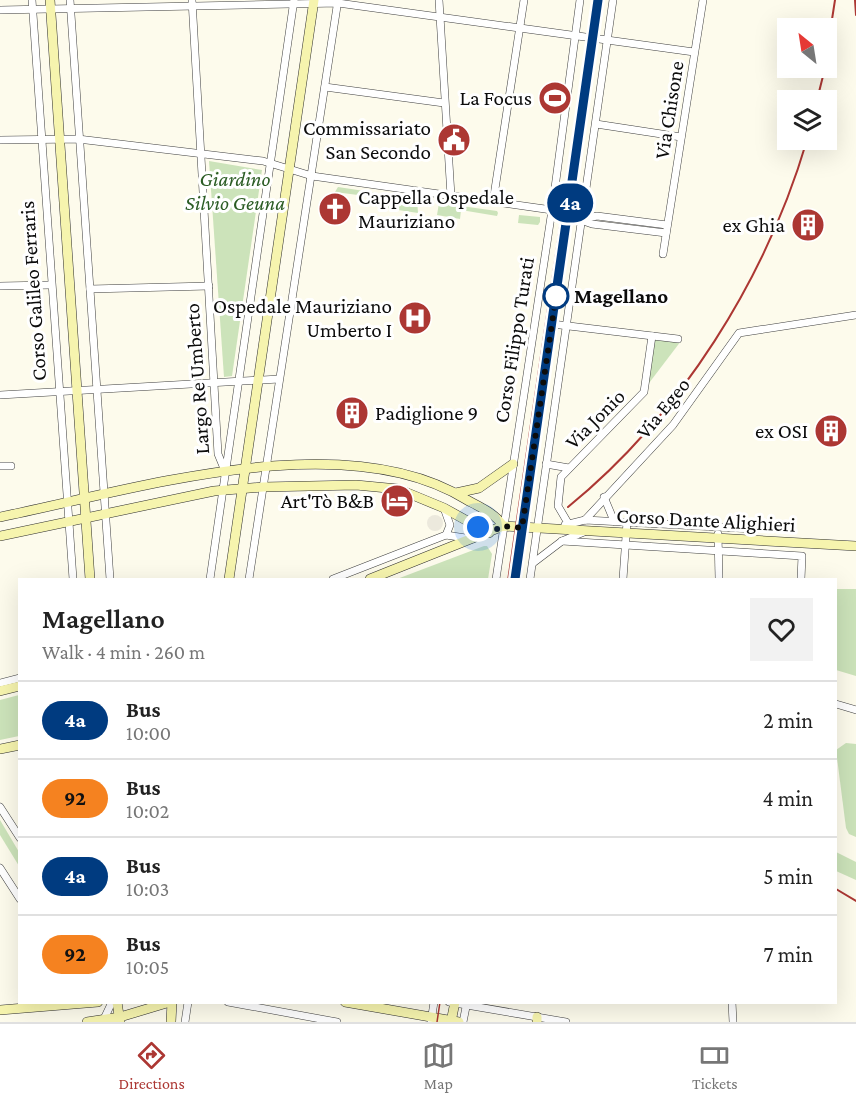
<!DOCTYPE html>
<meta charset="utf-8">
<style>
:root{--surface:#fff;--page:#f2f2f2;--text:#222;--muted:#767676;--line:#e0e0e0;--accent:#ac3733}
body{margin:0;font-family:"Crimson Pro",serif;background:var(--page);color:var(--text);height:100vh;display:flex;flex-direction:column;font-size:22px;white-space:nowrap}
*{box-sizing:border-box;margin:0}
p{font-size:20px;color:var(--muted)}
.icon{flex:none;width:33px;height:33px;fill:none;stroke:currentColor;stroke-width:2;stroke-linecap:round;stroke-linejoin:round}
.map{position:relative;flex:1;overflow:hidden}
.drawer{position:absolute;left:18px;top:578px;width:819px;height:426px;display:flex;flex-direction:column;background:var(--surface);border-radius:0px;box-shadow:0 6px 24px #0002}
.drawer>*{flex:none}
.badge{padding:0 12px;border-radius:20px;font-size:21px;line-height:39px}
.needle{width:39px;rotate:330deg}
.tools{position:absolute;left:777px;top:18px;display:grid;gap:12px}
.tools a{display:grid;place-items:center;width:60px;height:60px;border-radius:0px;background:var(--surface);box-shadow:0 6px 24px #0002;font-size:30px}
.you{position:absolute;width:30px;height:30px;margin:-15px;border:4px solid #fff;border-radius:50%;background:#1a73e8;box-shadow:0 0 0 9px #1a73e833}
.map>.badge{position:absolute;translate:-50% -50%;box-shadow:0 0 0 3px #fff}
.round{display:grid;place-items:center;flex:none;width:63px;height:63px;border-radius:0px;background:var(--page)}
.overview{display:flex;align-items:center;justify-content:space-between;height:102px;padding:0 24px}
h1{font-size:28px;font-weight:600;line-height:45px}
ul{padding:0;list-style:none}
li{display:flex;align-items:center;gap:18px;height:78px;padding:0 24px;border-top:2px solid var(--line)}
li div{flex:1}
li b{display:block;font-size:22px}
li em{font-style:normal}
li .badge{min-width:66px;font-weight:700;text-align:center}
.menu{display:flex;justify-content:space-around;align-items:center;height:84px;border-top:2px solid var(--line);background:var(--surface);font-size:16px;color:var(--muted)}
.menu a{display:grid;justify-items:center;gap:3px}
.menu .active{color:var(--accent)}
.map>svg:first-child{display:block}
</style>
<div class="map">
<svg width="856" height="1022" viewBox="0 0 856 1022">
<rect width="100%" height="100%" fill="#fdfbec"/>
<g fill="#cce3ba">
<polygon points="209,161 262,170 232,376 224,377"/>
<polygon points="338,187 417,199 418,213 372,206 373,197 335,192"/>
<polygon points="439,203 497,211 498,213 497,216 461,210 460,219 437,215"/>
<polygon points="519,215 540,217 540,222 538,225 518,223"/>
<polygon points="654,338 681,341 646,387"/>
<polygon points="484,546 487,546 492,554 488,579 397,579"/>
<polygon points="836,589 856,589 856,676 836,670"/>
<polygon points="19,695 19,736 0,740 0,700"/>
<polygon points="846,743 856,744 856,837 849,834 846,828 836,750"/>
<polygon points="0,820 19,852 19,866 0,835"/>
<polygon points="836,852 856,862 856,880 836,871"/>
</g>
<circle fill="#ece9dd" cx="435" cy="523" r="8"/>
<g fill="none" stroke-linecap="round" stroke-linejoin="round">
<g stroke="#3f3f3f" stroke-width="8">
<g id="street">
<polyline points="32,0 73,579"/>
<polyline points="70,0 110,579"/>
<polyline points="192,0 218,454 225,471"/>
<polyline points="439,0 451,196"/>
<polyline points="0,10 338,3 694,52"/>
<polyline points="325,87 444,103"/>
<polyline points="596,124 681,137"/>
<polyline points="0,140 78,139 263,161 312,176 552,210 592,224 666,233"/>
<polyline points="493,202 524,0"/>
<polyline points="582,219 597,216 667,225"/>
<polyline points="663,254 703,0"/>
<polyline points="0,286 50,285"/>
<polyline points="90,289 209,286"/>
<polyline points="552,324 678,339"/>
<polyline points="0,395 279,379"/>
<polyline points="546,464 569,468"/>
<polyline points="0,466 11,466"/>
<polyline points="604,497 614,521"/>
<polyline points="444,508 450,525 446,535"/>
<polyline points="585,520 673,425 739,333 856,315"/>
<polyline points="568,523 558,506 561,477 644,392 652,336"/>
<polyline points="565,525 585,520 756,529"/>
<polyline points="718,534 719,579"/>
<polyline points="562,541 802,556 801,579"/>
<polyline points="533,563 562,541 584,532"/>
<polyline points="210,579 294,0"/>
<polyline points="249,579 338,0"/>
<polyline points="333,579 446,535 472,539"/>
<polyline points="496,579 552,210 580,0"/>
<polyline points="530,579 613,0"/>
<polyline points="623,579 627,522"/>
<polyline points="0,683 20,678"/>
<polyline points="836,704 856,710"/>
<polyline points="0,807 20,838"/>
<polyline points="0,868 20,899"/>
<polyline points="228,1002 337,1022"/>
<polyline points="449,1002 566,1022"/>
<polyline points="732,1002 733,1022"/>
<polyline points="103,1021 112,1002"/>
<polyline points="185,1022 188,1002"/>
<polyline points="431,1022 434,1002"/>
<polyline points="463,1022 467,1002"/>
</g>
</g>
<g stroke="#2e2e2e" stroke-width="10">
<g id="secondary">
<polyline points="50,0 90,579"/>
<polyline points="456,493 479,488 513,464"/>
<path d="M0 517C133 490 344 423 467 500 480 507 496 514 503 526"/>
<polyline points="0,536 214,491 263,487 356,485 398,489 444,508 489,533"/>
<polyline points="229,579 314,0"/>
<polyline points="370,579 503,526 856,546"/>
<polyline points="515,579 598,0"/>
<polyline points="0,691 20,686"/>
<polyline points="0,749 20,745"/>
<polyline points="117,1002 120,1022"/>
<polyline points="345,1002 459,1022"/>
<polyline points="0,1010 98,1002"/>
<polyline points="87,1022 120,1017 170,1002"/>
<polyline points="171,1022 172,1002"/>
<polyline points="451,1022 455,1002"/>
<polyline points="537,1022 537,1017"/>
</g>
</g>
<use href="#street" stroke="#fff" stroke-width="7"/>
<use href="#secondary" stroke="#f6f4ae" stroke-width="9"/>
<g stroke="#ac3733" stroke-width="1.5">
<polyline points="508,579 593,0"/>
<polyline points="437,1022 440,1002"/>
</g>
<g stroke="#ac3733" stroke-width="2">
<polyline points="855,0 856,15"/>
<polyline points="826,58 835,0"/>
<polyline points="817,100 825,68"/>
<path d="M568 507C681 415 766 279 807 140"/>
<polyline points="836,889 856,901"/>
</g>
</g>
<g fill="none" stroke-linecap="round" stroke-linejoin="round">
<g stroke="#fff" stroke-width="14">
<polyline id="line" points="515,579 598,0"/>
</g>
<use href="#line" stroke="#003b80" stroke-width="9"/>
<polyline stroke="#0c0c0c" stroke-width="6" stroke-dasharray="0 10.8" points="478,527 489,533 503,526 522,528 556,296"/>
</g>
<defs>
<g id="stadium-disc" transform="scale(1.725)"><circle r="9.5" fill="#ac3733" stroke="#fff"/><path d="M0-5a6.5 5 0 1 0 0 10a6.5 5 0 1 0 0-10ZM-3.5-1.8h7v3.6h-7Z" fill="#fff"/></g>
<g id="civic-disc" transform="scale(1.725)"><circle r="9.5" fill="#ac3733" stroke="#fff"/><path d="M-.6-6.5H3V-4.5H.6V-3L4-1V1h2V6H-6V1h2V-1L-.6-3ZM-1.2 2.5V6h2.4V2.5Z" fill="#fff"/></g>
<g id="church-disc" transform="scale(1.725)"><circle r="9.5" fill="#ac3733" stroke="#fff"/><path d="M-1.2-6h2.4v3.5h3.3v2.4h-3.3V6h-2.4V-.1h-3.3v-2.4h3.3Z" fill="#fff"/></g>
<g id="building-disc" transform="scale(1.725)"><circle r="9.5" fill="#ac3733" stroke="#fff"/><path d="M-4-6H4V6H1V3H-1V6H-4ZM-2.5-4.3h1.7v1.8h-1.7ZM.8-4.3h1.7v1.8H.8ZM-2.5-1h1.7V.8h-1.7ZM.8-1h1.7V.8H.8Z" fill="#fff"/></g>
<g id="hospital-disc" transform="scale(1.725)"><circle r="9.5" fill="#ac3733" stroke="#fff"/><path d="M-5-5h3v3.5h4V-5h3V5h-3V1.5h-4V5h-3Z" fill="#fff"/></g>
<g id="hotel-disc" transform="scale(1.725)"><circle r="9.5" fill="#ac3733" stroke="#fff"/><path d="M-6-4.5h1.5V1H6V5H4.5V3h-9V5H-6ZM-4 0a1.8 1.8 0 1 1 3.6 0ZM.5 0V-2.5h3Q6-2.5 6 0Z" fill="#fff"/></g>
</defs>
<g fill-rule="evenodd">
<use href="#stadium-disc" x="555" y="98"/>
<use href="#civic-disc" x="454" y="140"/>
<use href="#church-disc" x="335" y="209"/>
<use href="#building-disc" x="808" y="225"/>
<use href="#hospital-disc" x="415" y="318"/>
<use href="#building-disc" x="352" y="413"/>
<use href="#building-disc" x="831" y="431"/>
<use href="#hotel-disc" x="397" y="501"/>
</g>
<circle fill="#fff" stroke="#003b80" stroke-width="3" cx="556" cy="296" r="12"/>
<g text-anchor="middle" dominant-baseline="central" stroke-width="6" stroke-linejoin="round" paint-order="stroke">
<g font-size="21" fill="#0c0c0c" stroke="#fff" text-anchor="end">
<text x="532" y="98">La Focus</text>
<text x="431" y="128">Commissariato<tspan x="431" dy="24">San Secondo</tspan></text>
<text x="358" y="197" text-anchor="start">Cappella Ospedale<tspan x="358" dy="24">Mauriziano</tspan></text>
<text x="785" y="225">ex Ghia</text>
<text x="392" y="306">Ospedale Mauriziano<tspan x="392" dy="24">Umberto I</tspan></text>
<text x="375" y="413" text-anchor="start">Padiglione 9</text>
<text x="808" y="431">ex OSI</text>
<text x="374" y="501">Art'Tò B&amp;B</text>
</g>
<g font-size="21" fill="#0c0c0c" stroke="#fff">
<text transform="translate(669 110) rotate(-81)">Via Chisone</text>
<text transform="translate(33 291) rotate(-94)">Corso Galileo Ferraris</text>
<text transform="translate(514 340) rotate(-81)">Corso Filippo Turati</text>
<text transform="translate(197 379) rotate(-94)">Largo Re Umberto</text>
<text transform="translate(663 408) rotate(-51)">Via Egeo</text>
<text transform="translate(595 419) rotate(-45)">Via Jonio</text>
<text transform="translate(706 520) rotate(3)">Corso Dante Alighieri</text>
</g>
<g font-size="21" font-style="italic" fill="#2b5c24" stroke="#fff">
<text x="235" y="179">Giardino<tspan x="235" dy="24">Silvio Geuna</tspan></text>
</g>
<g font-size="21" font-weight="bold" fill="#0c0c0c" stroke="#fff" text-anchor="start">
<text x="574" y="296">Magellano</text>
</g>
</g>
</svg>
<div class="tools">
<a><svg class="needle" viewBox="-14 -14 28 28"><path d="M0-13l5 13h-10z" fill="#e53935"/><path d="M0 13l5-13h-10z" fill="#767676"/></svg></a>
<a><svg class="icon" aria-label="layers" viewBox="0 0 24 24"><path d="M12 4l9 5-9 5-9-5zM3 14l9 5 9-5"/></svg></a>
</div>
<div class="you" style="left:478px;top:527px"></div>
<b class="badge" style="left:570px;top:203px;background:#003b80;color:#fff">4a</b>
<section class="drawer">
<div class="overview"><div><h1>Magellano</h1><p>Walk · 4 min · 260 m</p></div><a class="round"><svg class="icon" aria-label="heart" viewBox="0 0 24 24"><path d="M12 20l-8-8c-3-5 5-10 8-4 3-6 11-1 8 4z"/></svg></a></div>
<ul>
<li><span class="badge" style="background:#003b80;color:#fff">4a</span><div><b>Bus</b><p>10:00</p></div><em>2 min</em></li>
<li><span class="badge" style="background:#f58220;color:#111">92</span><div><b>Bus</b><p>10:02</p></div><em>4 min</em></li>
<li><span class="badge" style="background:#003b80;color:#fff">4a</span><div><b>Bus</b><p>10:03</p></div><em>5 min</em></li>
<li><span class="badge" style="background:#f58220;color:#111">92</span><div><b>Bus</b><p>10:05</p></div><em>7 min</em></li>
</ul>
</section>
</div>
<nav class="menu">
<a class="active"><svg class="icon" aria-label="directions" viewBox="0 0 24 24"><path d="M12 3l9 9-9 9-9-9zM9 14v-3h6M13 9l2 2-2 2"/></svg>Directions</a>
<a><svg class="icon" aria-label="map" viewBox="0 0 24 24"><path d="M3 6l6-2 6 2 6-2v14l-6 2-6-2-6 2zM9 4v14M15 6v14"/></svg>Map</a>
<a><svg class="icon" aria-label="tickets" viewBox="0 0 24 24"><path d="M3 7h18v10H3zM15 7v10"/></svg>Tickets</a>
</nav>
